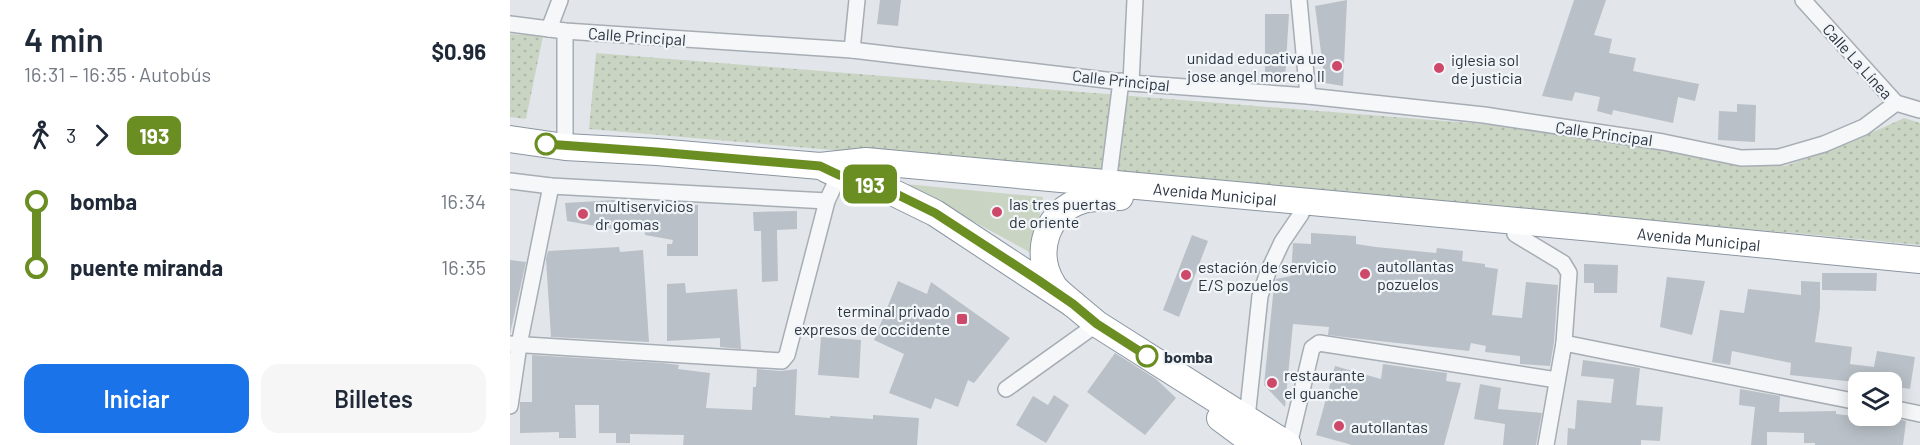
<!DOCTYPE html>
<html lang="es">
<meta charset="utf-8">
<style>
:root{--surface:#fff;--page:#f6f6f7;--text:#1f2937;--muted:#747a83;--accent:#1a73e8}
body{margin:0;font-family:Barlow,sans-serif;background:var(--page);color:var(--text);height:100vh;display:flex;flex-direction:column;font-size:22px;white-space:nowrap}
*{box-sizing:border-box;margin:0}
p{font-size:20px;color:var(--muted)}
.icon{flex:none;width:33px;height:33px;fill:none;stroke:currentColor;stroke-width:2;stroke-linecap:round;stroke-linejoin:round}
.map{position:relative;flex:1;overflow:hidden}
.side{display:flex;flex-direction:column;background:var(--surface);width:510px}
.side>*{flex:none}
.badge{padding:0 12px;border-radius:9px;font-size:21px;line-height:39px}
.controls{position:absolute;left:1338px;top:372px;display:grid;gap:12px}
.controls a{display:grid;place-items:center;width:54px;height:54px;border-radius:12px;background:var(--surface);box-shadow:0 3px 15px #0003;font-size:30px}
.map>.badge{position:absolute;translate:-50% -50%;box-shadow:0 0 0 3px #fff}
.legs{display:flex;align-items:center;gap:9px;height:66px;padding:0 24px;font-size:20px}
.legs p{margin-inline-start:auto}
.summary{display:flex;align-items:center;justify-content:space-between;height:102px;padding:0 24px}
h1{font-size:33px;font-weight:600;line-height:45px}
.button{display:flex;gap:12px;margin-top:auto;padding:12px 24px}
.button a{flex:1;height:69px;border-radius:18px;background:var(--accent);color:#fff;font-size:24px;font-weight:600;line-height:69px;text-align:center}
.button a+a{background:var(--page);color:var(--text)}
ul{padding:0 24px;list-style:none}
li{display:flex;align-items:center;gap:21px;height:66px;font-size:22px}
li i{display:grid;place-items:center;width:9px;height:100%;margin:0 8px;background:currentColor}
li i::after{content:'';width:15px;height:15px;margin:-8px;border:4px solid;border-radius:50%;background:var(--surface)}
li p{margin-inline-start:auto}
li:first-child i{background:linear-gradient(#0000 50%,currentColor 0)}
li:last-child i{background:linear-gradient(currentColor 50%,#0000 0)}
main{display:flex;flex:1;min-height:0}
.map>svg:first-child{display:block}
</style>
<main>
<section class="side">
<div class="summary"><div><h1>4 min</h1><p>16:31 – 16:35 · Autobús</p></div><b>$0.96</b></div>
<div class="legs"><svg class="icon" aria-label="walk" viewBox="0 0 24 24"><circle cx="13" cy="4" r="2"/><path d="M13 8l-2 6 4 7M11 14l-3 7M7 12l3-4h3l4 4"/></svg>3<svg class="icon" aria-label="forward" viewBox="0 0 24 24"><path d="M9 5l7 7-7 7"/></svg><b class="badge" style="background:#6b8e23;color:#fff">193</b></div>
<ul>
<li><i style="color:#6b8e23"></i><b>bomba</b><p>16:34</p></li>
<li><i style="color:#6b8e23"></i><b>puente miranda</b><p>16:35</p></li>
</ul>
<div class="button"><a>Iniciar</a><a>Billetes</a></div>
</section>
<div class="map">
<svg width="1410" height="445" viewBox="0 0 1410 445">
<defs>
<pattern id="grass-dots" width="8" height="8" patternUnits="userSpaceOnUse" patternTransform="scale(1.5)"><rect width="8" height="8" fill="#c9d4c3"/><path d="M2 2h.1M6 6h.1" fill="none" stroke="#adb7a9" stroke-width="1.8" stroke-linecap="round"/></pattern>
</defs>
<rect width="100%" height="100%" fill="#e2e6ea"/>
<g fill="url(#grass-dots)">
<polygon points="0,34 33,36 16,119 0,117"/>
<polygon points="86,53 985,125 1275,166 1339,143 1394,118 1410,123 1410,245 1306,235 79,129"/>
</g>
<polygon fill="#c9d4c3" points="395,184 533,197 523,254"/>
<g fill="#b9c0c7">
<polygon points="370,0 391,0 388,26 367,24"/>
<polygon points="837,0 833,86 815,83 805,6"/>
<polygon points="1064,0 1096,0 1084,35 1102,39 1099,53 1126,58 1123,71 1189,84 1185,101 1168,97 1163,123 1103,110 1102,115 1087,111 1090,97 1065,92 1062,101 1032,96"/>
<polygon points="755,14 779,14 775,79 755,74"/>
<polygon points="1227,104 1246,105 1245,142 1208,140 1209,111 1227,112"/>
<polygon points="105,200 105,206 188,205 188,256 157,256 157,244 162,244 163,240 135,235 135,227 107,227 108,230 57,221 55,203"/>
<polygon points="287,211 287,229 267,230 268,281 252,282 251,231 244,231 243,212"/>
<polygon points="801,233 846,236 846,244 866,247 926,253 927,248 953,251 952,261 975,264 975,267 988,269 982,315 1012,318 1016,282 1048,285 1044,342 1040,366 1010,364 1010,356 975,352 976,346 961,343 959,351 842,338 818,335 819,327 783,324 775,407 754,385 764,285 766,279 781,276 783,243 801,244"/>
<polygon points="682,235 698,241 669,317 653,310"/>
<polygon points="109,247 110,252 133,250 139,342 41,337 36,259 38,251"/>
<polygon points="0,260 16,262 0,334"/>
<polygon points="1074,264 1108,265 1107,293 1084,293 1084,283 1074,283"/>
<polygon points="1312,273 1367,273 1366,291 1312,290"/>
<polygon points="1157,277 1195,281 1182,335 1150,327"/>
<polygon points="388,281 417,294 421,282 500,338 464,383 458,380 448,407 425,398 421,409 379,393 394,354 364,340"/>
<polygon points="1291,281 1310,282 1310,308 1305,342 1342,347 1340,364 1364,367 1367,351 1405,357 1400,389 1382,386 1382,382 1345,382 1280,375 1281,363 1222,351 1220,365 1202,362 1210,310 1234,313 1238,289 1291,295"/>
<polygon points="175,283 176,293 227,289 231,349 210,347 210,338 157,341 157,284"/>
<polygon points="311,337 351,340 349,378 308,375"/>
<polygon points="605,353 646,379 666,398 635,435 577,392"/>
<polygon points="22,355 153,363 169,365 168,369 200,373 196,408 242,410 243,387 246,387 247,369 271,371 287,369 285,415 320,418 320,416 363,419 363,415 409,418 407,445 173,445 174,435 120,434 120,443 106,443 106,433 89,433 89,405 65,405 66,438 49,438 49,432 10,433 10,402 22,402"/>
<polygon points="1073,360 1130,368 1126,405 1153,407 1150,441 1131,440 1131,445 1057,445 1058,428 1065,429 1067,400 1101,403 1104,379 1071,376"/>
<polygon points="873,364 937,373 936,381 951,383 934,445 842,445 806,435 825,366 871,379"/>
<polygon points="970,384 991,388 988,409 1032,413 1026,445 993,445 995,424 964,419"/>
<polygon points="1230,389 1270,396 1269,412 1326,411 1326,414 1371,419 1372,416 1396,421 1393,445 1305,445 1305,443 1294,443 1294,433 1257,432 1257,445 1241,445 1245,407 1229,405"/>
<polygon points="544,395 559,405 536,443 506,425 523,396 538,405"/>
</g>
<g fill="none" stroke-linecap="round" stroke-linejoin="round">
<g stroke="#a7adb4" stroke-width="18">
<g id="minor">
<polyline points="789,0 798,96"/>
<polyline points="1293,0 1386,103 1410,110"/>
<polyline points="0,24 55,31 342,50 621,83 798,96 974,115 1153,142 1231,158 1269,157 1314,144 1354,127 1386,103"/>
<polyline points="39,29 50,0"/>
<polyline points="342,50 347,0"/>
<polyline points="621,83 625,0"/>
<polyline points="55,147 55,31"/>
<polyline points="0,181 41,186 317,201"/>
<polyline points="598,184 611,81"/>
<polyline points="1005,234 1053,263 1059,273 1054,343 1036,445"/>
<polyline points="1054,343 1348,402"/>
<polyline points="0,344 272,361 277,355 317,201 329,175"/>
<polyline points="496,389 587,324"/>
<polyline points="0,406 9,345 41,186"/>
<polyline points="1382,408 1410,414"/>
<polyline points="737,418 750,296 758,272 772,242 791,214"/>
<polyline points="779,445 802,348 809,343 1047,380"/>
</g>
</g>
<g stroke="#8a95a1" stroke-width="28">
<g id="trunk">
<path id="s1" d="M0 139 55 147 147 152 310 166 356 161 1083 228 1410 260"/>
<polyline points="316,169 329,175 378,190 425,213 563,304 587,324 778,445"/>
<path d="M563 304C557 298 547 292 543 285 523 253 536 211 573 200 585 197 598 197 610 197"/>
<polyline points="710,418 737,438 741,445"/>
</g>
</g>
<use href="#minor" stroke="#f5f7f9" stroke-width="15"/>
<use href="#trunk" stroke="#fff" stroke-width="26"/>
</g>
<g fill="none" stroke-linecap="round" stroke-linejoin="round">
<g stroke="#fff" stroke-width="14">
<polyline id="line-1" points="36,144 147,152 310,166 329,175 378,190 425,213 528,280 563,304 587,324 637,356"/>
</g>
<use href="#line-1" stroke="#6b8e23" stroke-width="9"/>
</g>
<g fill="#ce4969" stroke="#f2f5f8" stroke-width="2">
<circle cx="827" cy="66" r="6"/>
<circle cx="929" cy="68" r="6"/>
<circle cx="487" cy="212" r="6"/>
<circle cx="73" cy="214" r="6"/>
<circle cx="855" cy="274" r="6"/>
<circle cx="676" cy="275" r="6"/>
<rect x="446" y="313" width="12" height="12" rx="3"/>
<circle cx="762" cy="383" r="6"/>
<circle cx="829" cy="426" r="6"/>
</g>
<g fill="#fff" stroke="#6b8e23" stroke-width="3">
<circle cx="36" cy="144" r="10"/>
<circle cx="637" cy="356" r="10"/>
</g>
<g text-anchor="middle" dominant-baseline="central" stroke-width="4.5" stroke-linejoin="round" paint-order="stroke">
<g font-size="16" fill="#2a3542" stroke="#f2f5f8">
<text transform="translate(127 36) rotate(4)">Calle Principal</text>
<text transform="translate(1348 61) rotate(48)">Calle La Línea</text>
<text transform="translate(611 80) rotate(6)">Calle Principal</text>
<text transform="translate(1094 133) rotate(8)">Calle Principal</text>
<text stroke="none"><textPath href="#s1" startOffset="708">Avenida Municipal</textPath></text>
<text stroke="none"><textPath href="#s1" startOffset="1194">Avenida Municipal</textPath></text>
</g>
<g font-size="16" fill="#2a3542" stroke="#f2f5f8" text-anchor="start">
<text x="815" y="57" text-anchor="end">unidad educativa ue<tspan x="815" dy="18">jose angel moreno II</tspan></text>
<text x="941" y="59">iglesia sol<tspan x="941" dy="18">de justicia</tspan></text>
<text x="499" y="203">las tres puertas<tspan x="499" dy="18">de oriente</tspan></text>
<text x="85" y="205">multiservicios<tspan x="85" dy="18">dr gomas</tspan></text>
<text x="867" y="265">autollantas<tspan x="867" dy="18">pozuelos</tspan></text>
<text x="688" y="266">estación de servicio<tspan x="688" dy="18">E/S pozuelos</tspan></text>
<text x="440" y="310" text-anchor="end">terminal privado<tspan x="440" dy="18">expresos de occidente</tspan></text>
<text x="774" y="374">restaurante<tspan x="774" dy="18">el guanche</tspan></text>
<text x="841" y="426">autollantas</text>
</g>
<g font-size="16" font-weight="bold" fill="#2a3542" stroke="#f2f5f8" text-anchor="start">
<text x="654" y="356">bomba</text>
</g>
</g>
</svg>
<div class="controls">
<a><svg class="icon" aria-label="layers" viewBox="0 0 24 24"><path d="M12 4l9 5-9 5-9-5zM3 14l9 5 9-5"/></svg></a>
</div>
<b class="badge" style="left:360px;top:184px;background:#6b8e23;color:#fff">193</b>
</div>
</main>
